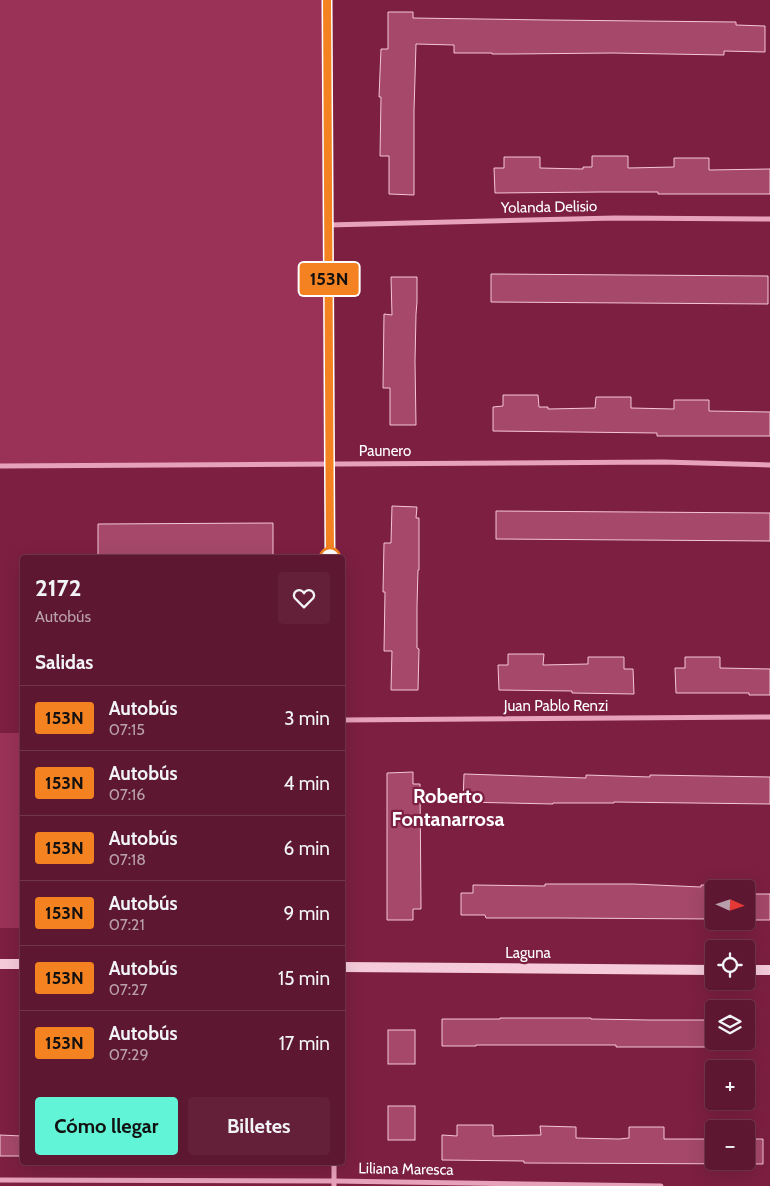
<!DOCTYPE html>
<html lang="es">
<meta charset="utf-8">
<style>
:root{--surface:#5d1730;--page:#632038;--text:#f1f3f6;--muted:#b99fab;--line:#72364c;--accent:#61f4d6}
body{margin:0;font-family:Cabin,sans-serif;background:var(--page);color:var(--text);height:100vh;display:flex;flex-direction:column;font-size:19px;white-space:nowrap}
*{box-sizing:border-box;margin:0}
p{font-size:16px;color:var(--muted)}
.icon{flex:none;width:28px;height:28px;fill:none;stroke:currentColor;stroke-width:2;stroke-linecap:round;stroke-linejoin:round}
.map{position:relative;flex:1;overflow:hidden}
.panel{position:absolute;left:20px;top:555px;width:325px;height:610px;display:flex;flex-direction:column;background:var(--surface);border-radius:5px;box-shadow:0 5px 20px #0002,0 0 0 1px var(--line)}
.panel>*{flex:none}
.badge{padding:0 10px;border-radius:4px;font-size:18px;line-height:32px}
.needle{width:32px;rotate:93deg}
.fabs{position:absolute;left:705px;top:880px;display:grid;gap:10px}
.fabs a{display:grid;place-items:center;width:50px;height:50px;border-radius:5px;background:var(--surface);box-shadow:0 5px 20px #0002,0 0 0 1px var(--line);font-size:25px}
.map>.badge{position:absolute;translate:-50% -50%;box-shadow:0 0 0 2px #fff}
h2{padding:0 15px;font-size:19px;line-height:45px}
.round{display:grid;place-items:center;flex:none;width:52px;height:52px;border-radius:5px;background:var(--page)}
.headline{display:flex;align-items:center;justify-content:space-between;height:85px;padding:0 15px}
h1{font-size:24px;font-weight:700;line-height:38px}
.action{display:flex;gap:10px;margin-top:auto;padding:10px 15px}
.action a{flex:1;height:58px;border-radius:5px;background:var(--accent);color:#111;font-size:20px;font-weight:700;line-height:58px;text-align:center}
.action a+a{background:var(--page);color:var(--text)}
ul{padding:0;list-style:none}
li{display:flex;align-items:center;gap:15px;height:65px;padding:0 15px;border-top:1px solid var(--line)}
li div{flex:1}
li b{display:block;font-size:19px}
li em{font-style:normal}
li .badge{min-width:55px;font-weight:700;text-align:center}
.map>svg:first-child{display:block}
</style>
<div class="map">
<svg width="770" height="1186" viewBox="0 0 770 1186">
<rect width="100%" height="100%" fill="#7c1f40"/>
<g fill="#9a3258">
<polygon points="0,0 327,0 330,463 0,466"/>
<rect x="0" y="733" width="22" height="195"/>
</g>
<g fill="#a54869" stroke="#f5c5d7">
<polygon points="388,12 413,12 413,18 548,20 736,22 736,25 765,26 765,52 724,51 724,55 613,53 511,54 492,54 492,53 454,53 454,45 416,44 414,111 414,195 389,194 389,156 380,156 381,97 379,97 381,49 388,49"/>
<polygon points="592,156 628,156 628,168 674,167 674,158 709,158 709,170 770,169 770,194 658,194 658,192 601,192 495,193 494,168 504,168 504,157 540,157 540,168 583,169 583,167 592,167"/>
<polygon points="491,274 768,276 768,304 491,302"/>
<polygon points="391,277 417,277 417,302 416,314 415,362 416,425 390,425 390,388 383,388 384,314 392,315"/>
<polygon points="503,395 538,395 539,407 548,407 548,409 595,408 596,397 631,397 631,408 674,409 674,400 709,400 709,411 770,412 770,436 657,436 657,433 493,431 493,407 503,406"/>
<polygon points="392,506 417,507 416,518 419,518 419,570 418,570 417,606 417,648 419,649 418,690 391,690 392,651 384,651 385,592 383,592 384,543 391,543"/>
<polygon points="496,511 770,513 770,541 496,539"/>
<polygon points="273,523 273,558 98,558 98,524"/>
<polygon points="508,654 544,654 543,665 588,664 588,657 624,657 624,669 633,669 634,694 572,693 572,691 499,690 498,665 508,665"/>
<polygon points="685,657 720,657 720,668 770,669 770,695 749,695 749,693 676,693 675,668 685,668"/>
<polygon points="413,772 413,784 420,784 421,909 413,909 413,920 387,920 387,773"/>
<polygon points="464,774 586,778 586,775 650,777 650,775 770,777 770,804 614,802 614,803 553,803 553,804 463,802"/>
<polygon points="545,884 633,884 701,887 701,885 750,886 749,894 770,894 770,920 746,920 746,889 714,889 714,919 558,918 486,918 485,915 461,915 461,893 473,893 473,885 545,886"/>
<polygon points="500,1018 591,1018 591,1019 650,1020 705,1020 705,1047 616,1047 616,1045 476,1045 476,1046 442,1046 442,1019 500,1019"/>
<rect x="388" y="1030" width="27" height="34"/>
<rect x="388" y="1106" width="27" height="34"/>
<polygon points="457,1125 493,1125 493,1136 541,1135 540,1126 576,1127 576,1138 619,1139 629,1138 629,1127 664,1127 664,1139 714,1139 714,1161 746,1161 746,1129 718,1129 718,1127 753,1128 753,1139 763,1139 763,1164 524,1163 524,1161 442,1160 442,1135 457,1136"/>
<polygon points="0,1135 22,1136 22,1156 0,1156"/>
</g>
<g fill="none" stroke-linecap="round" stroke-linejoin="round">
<g stroke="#e7a1bb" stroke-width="5">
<polyline points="327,0 330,558"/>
<polyline points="328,225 615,218 770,219"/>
<polyline points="0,466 663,462 770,465"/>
<polyline points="342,720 770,717"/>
<polyline points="334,1162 334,1186"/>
<polyline points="0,1180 334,1181 661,1186"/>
</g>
<g stroke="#f5cbda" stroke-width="10">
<polyline points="0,964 22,964"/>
<polyline points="342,967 714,970"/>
<polyline points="746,970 770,970"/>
</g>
</g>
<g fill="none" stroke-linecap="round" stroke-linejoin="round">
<g stroke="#fff" stroke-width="11">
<polyline id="line" points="327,0 330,558"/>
</g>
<use href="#line" stroke="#f58220" stroke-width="8"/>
</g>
<circle fill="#fff" stroke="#f58220" stroke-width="2.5" cx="330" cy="558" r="10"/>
<g text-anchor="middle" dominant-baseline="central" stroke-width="4.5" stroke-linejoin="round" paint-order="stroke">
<g font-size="15" fill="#fff" stroke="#7c1f40">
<text transform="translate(549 207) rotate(-1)">Yolanda Delisio</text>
<text x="385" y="451">Paunero</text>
<text x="556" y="706">Juan Pablo Renzi</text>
<text x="528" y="953">Laguna</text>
<text transform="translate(406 1169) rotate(1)">Liliana Maresca</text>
</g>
<g font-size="20" font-weight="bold" fill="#fff" stroke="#7c1f40">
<text x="448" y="796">Roberto<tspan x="448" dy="23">Fontanarrosa</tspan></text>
</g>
</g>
</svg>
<div class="fabs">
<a><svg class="needle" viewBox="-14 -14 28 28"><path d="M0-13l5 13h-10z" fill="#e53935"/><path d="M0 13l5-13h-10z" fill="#b99fab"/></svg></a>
<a><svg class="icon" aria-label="locate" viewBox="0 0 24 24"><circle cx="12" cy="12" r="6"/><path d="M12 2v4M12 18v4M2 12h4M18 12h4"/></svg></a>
<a><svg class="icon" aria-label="layers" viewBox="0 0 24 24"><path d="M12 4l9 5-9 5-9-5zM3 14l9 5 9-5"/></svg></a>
<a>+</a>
<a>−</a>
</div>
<b class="badge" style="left:329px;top:279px;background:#f58220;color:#111">153N</b>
<section class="panel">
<div class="headline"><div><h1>2172</h1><p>Autobús</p></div><a class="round"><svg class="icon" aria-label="heart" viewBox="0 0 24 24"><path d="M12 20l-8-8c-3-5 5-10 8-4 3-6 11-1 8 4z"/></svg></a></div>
<h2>Salidas</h2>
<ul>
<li><span class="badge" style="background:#f58220;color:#111">153N</span><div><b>Autobús</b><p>07:15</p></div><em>3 min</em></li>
<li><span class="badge" style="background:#f58220;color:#111">153N</span><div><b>Autobús</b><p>07:16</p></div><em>4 min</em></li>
<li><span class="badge" style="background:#f58220;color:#111">153N</span><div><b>Autobús</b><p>07:18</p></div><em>6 min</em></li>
<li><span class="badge" style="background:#f58220;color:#111">153N</span><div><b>Autobús</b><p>07:21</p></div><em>9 min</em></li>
<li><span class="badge" style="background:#f58220;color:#111">153N</span><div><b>Autobús</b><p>07:27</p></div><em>15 min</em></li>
<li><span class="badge" style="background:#f58220;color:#111">153N</span><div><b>Autobús</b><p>07:29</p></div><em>17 min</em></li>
</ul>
<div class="action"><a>Cómo llegar</a><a>Billetes</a></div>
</section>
</div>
